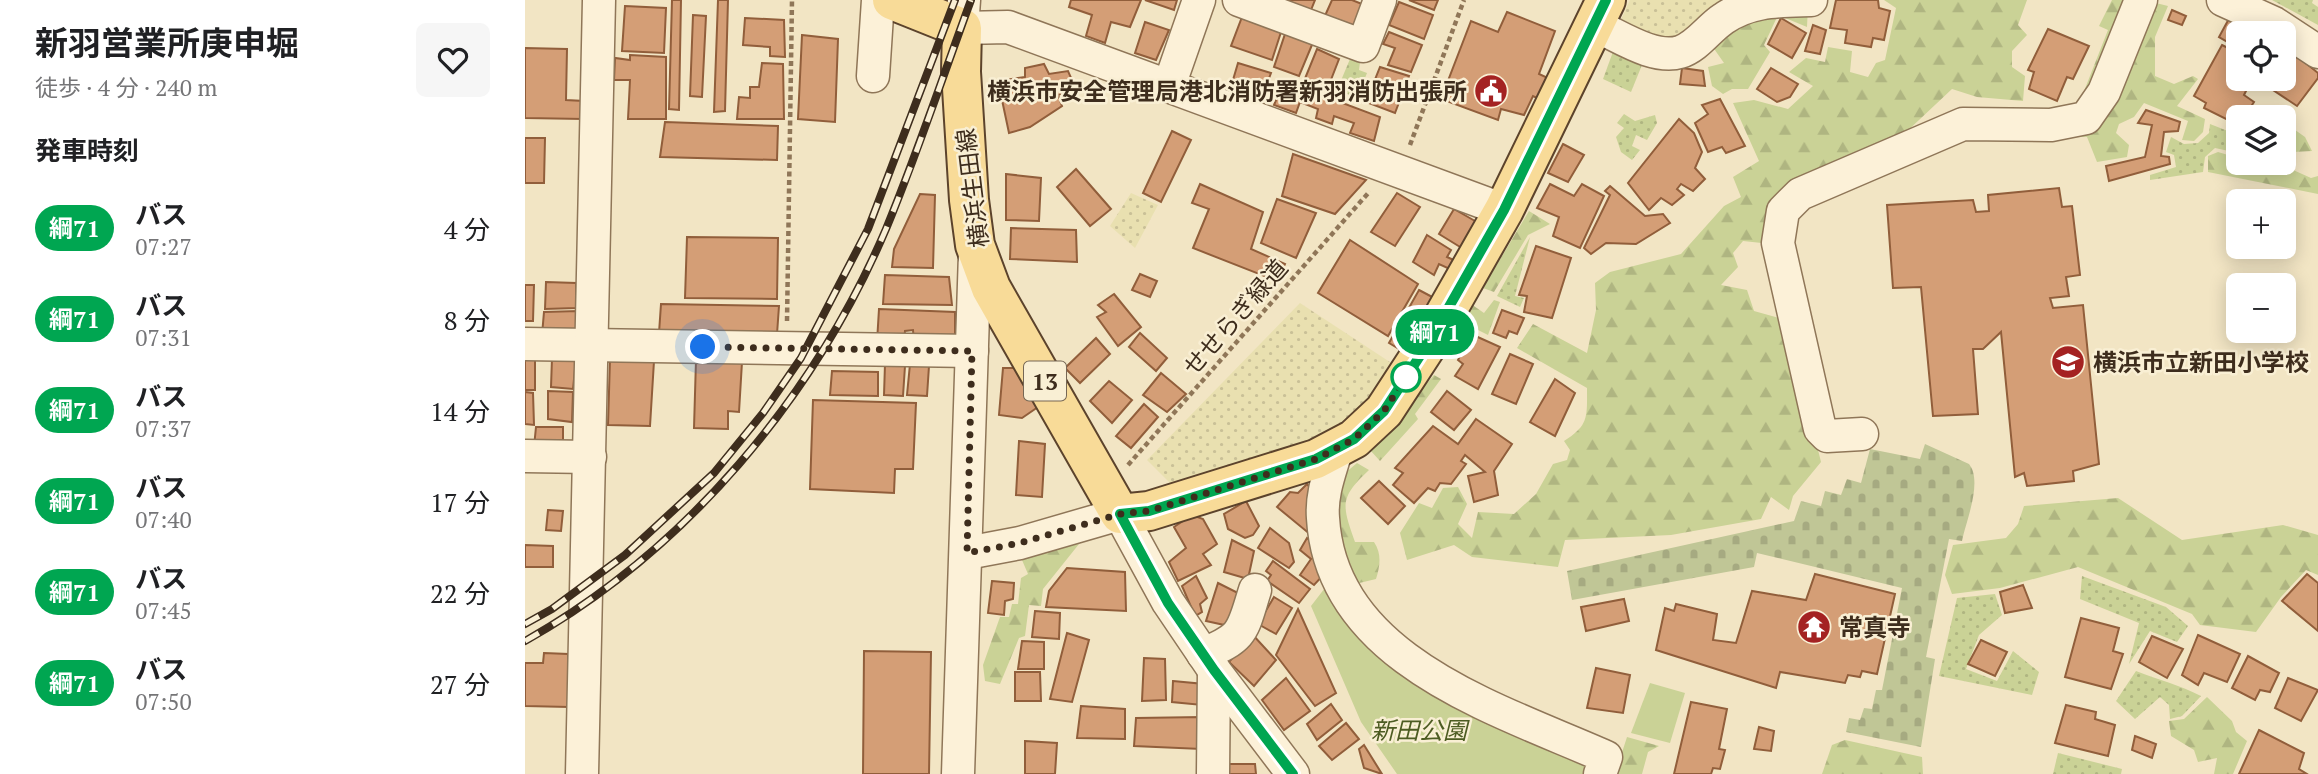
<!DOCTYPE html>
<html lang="ja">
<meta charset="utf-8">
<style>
:root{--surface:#fff;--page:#f6f6f6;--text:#202124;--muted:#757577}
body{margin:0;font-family:"PT Serif","Noto Sans JP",serif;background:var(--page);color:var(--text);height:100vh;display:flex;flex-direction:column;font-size:26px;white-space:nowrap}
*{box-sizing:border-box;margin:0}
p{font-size:23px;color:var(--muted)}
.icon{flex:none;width:38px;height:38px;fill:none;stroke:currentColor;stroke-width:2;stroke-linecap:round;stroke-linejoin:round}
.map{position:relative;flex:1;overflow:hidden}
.drawer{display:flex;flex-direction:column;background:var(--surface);width:525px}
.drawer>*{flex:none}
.badge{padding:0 14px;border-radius:23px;font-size:24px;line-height:46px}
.tools{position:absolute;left:1701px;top:21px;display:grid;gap:14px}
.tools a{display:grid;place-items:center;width:70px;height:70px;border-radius:10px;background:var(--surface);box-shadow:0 4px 18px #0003;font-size:35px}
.you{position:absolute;width:35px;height:35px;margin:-18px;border:5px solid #fff;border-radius:50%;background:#1a73e8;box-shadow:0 0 0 10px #1a73e833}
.map>.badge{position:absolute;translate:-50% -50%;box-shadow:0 0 0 4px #fff}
h2{padding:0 35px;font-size:26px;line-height:63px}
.round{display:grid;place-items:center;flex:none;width:74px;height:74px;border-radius:10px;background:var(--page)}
.overview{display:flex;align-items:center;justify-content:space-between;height:119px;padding:0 35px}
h1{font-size:33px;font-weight:700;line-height:52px}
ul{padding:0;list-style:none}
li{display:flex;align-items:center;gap:21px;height:91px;padding:0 35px}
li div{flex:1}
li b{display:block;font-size:26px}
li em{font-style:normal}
li .badge{min-width:77px;font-weight:700;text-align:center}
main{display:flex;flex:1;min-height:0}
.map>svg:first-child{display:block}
</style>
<main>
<section class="drawer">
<div class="overview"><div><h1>新羽営業所庚申堀</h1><p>徒歩 · 4 分 · 240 m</p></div><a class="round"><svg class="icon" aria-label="heart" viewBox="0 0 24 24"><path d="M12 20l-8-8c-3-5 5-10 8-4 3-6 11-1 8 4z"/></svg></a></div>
<h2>発車時刻</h2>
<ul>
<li><span class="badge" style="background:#00a651;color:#fff">綱71</span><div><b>バス</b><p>07:27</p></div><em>4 分</em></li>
<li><span class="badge" style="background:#00a651;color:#fff">綱71</span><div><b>バス</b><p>07:31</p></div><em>8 分</em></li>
<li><span class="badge" style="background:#00a651;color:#fff">綱71</span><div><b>バス</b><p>07:37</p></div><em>14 分</em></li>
<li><span class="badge" style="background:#00a651;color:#fff">綱71</span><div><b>バス</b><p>07:40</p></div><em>17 分</em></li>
<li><span class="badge" style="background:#00a651;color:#fff">綱71</span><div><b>バス</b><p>07:45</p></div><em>22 分</em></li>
<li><span class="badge" style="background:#00a651;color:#fff">綱71</span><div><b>バス</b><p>07:50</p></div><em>27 分</em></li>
</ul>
</section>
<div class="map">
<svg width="1793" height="774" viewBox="0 0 1793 774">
<defs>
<pattern id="farmland-dots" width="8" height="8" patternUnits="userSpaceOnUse" patternTransform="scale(1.75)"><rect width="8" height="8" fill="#e9e0b0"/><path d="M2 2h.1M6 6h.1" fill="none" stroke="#c9c097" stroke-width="1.8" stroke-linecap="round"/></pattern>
<pattern id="grass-dots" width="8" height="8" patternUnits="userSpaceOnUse" patternTransform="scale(1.75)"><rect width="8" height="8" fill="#cad296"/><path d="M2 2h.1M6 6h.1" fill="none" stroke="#afb581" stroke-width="1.8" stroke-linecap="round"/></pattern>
<pattern id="forest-firs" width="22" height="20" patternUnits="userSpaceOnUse" patternTransform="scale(1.75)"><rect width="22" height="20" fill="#cad296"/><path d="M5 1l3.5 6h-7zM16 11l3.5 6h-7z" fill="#afb581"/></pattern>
<pattern id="cemetery-stones" width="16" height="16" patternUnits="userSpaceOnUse" patternTransform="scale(1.75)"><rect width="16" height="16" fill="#c0c696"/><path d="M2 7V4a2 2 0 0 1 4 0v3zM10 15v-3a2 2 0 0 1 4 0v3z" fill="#a6aa81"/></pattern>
</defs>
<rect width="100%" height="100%" fill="#f2e5c4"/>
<g fill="url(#farmland-dots)">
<polygon points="1105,0 1209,0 1158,39 1135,40 1095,22"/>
<polygon points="606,193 633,205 610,248 585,226"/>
<polygon points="775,303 874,368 803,440 651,489 622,460"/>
</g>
<g fill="url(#grass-dots)">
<polygon points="1747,0 1788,0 1787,3 1793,7 1793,25"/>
<polygon points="1089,49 1119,60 1106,92 1078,79"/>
<polygon points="825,59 835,62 834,70 842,73 832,98 812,90"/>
<polygon points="1099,114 1110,121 1130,115 1132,123 1122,140 1111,135 1107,146 1115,150 1107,160 1096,152 1091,137 1099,128 1092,123"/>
<polygon points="1685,124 1713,135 1713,153 1690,148 1680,157 1678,172 1625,180 1625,175 1651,167 1649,155 1641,152 1646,137 1659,144 1673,143 1684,133"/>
<polygon points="1005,237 990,296 999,298 995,307 972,296"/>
<polygon points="1557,576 1641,607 1663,626 1652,642 1625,631 1604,664 1614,623 1555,599"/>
<polygon points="1470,594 1477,615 1454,635 1441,669 1472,681 1488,651 1514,672 1507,695 1414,676 1432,598"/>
<path d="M1611 671C1634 680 1655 685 1676 696L1657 716 1645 719 1644 705 1635 697 1610 719 1591 701Z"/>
<polygon points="1533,753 1597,769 1596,774 1528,774"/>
</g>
<g fill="url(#forest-firs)">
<path d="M1359 0H1502L1493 25 1502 35 1487 51V67L1500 76 1498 101 1452 97 1427 89 1361 151 1272 189 1246 244 1218 241 1208 253 1213 267 1196 285 1222 290 1229 311 1261 320 1296 462 1268 496 1264 510 1246 497 1236 519 1146 535 1040 540 1033 567 947 557 929 545 882 560 875 533 894 503 907 508 918 488 933 487 942 504 933 524 947 538 953 512 989 514 1011 494 1028 464 1042 460 1045 450 1039 441C1064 425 1062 417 1062 388L992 348 1008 324 1062 353 1071 310 1070 283 1085 272 1156 254 1199 206 1216 197 1208 177 1234 161 1208 103 1229 100 1263 109 1288 86 1264 72 1281 58 1300 62 1303 47 1327 51 1325 72 1343 77 1351 63 1360 60 1371 8Z"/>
<polygon points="1587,0 1619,0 1643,6 1630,37 1630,76 1649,84 1668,76 1673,79 1652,106 1680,119 1678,132 1669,141 1657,140 1663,121 1619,103 1609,117 1594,124 1591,133 1604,145 1602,157 1572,162 1562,137 1513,135 1554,104 1583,30 1574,26"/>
<polygon points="1283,6 1282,27 1253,15 1239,45 1245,52 1223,89 1207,89 1198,94 1187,86 1183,67 1199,63 1185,43 1208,23"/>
<polygon points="1759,122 1780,137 1787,151 1768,152 1759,148"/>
<polygon points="1693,152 1713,158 1717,165 1753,163 1786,178 1793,176 1793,194 1683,172 1683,156"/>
<polygon points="1004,211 1025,224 1003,235 969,292 958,288"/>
<polygon points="969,300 975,302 963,335 949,328 950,322 942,318 940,310 946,304 959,313"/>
<polygon points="909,375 916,379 890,414 893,419 855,461 845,450"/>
<path d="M832 463 844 470C814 498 817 505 830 542H849C857 554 855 566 851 579L826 585 807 507 813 479Z"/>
<polygon points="1593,498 1657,540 1758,525 1793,535 1793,575 1781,570 1756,597 1731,632 1675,625 1667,614 1553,567 1475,588 1427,594 1420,575 1428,545 1481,538 1493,524 1499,506"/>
<polygon points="554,544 518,589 516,606 504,605 500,636 494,638 475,684 460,681 458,665 475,617 484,617 487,604 493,604 496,578 503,574 497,560 520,551"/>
<polygon points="1682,697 1707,721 1711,732 1722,741 1708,774 1689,774 1692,758 1673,762 1669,750 1646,736 1644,721 1659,719"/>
<polygon points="1102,737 1134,746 1123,752 1117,774 1090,774"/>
<polygon points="1320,740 1397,757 1398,774 1297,774 1307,745"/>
</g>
<path fill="url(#cemetery-stones)" d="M1400 444 1444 464C1458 481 1441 521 1437 541L1424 539 1401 657 1410 659 1396 747 1321 732 1324 718 1335 720 1339 708 1347 709 1351 690H1357L1377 588 1232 553 1229 567 1047 600 1042 571 1269 521 1276 501 1296 506 1300 491 1316 495 1322 479 1336 483 1345 449 1395 459Z"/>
<g fill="#cad296">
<polygon points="803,584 857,651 1065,765 1062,774 872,774 836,722 786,606"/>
<polygon points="1125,683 1160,693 1145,743 1106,733"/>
</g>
<g fill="#d49e76" stroke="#915e3b" stroke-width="2">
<polygon points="147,0 156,0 154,110 144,109"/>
<polygon points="193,0 203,0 200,111 189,112"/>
<polygon points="546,0 616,0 605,27 586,22 580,43 561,36 567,15 544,7"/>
<polygon points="620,0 652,0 649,10"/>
<polygon points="760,0 790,0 786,10"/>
<polygon points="807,0 827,0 842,6 833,30 799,18"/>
<polygon points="884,0 913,0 909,10"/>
<polygon points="1311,0 1353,0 1354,8 1365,11 1359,40 1348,38 1346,47 1320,43 1322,30 1305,28"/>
<polygon points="874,2 908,15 899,39 864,25"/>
<polygon points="100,6 141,8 139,53 97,51"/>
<polygon points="1647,10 1661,16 1657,25 1643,20"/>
<polygon points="982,12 1030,31 1014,74 1025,79 1016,100 1008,96 999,115 976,109 973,120 916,99 946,21 973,32"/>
<polygon points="168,15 181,16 177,97 165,96"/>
<polygon points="1706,15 1737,33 1713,33 1713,48 1694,37"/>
<polygon points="717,17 757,29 747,60 706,46"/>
<polygon points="220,18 259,20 260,57 245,56 245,47 218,45"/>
<polygon points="1256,18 1281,33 1267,58 1243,44"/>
<polygon points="620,22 644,30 631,60 610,53"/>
<polygon points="1288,25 1301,30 1295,54 1280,51"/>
<polygon points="1523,29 1564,46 1548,79 1542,77 1532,101 1504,89 1509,72 1503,70"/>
<polygon points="761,31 789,40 774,76 749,67"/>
<polygon points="864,32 897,45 886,72 863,65 870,48 858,44"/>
<polygon points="277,35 313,39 310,122 273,119"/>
<polygon points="1697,45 1713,53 1713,79 1727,79 1719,95 1729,102 1719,117 1713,117 1713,125 1679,108 1681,103 1669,96"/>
<polygon points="0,48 42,49 41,100 59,101 58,119 0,118"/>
<polygon points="792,49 814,59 802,90 779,81"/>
<polygon points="105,55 141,57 141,119 103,119 105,80 89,80 90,58 105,60"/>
<polygon points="1772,56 1793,73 1793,78 1772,106 1745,88 1753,79 1759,79 1759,72"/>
<polygon points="237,63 258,64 259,119 212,119 214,97 225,98 225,87 234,87"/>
<polygon points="713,63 746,73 736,99 724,95 723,100 705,90"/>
<polygon points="519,64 524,74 543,71 551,89 533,95 537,106 505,127 484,133 473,81 500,77 500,68"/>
<polygon points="855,67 884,76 870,113 841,102"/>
<polygon points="1157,68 1178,71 1180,86 1155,84"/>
<polygon points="1246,68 1273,84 1265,97 1252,102 1232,89"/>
<polygon points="759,81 855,117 849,141 825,133 829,123 809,116 807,124 791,118 793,109 775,102 771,113 749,105"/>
<polygon points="1195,99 1220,146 1201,153 1197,147 1183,152 1170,123 1183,114 1177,105"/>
<polygon points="1621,110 1655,122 1653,131 1639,132 1636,156 1644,157 1645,164 1584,181 1581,166 1620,157 1627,125 1613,123"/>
<polygon points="1154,119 1169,133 1177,152 1170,168 1180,179 1168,191 1156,184 1152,189 1159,195 1147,205 1136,198 1124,210 1103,183"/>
<polygon points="140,122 253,126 252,160 135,157"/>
<polygon points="647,131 666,140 636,202 618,193"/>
<polygon points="0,138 20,138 19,183 0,183"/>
<polygon points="1038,144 1059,155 1043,182 1023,173"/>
<polygon points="768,154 841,180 810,214 757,196"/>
<polygon points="551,169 586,209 565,226 532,187"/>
<polygon points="481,174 516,178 514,221 481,220"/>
<polygon points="675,184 738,212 726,249 760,264 752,281 668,248 684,209 667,203"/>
<polygon points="1025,184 1049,196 1057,184 1079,196 1055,248 1028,236 1034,217 1012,208"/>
<polygon points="1085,186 1120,216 1138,214 1145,223 1111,244 1081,243 1066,254 1059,248 1085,195 1080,191"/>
<polygon points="1534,188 1537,207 1547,206 1555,275 1541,277 1544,296 1525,298 1528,308 1558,305 1574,464 1548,471 1549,481 1502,486 1499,473 1490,477 1476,332 1458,349 1448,349 1453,414 1408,416 1396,287 1368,288 1362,205 1448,200 1451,212 1464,211 1463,195"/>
<polygon points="872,193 895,207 870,246 846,232"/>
<polygon points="395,194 410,195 408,268 367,267 369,249"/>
<polygon points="752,199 791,213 771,258 736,243"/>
<polygon points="929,209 957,225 940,250 914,234"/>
<polygon points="486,228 551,230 552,262 485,259"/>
<polygon points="902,235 926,250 922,257 933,262 927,270 914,264 909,275 888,262"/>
<polygon points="162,237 253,238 252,299 160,298"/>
<polygon points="825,240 893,284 863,336 793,293"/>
<polygon points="1011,246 1046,258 1027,318 999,312 1002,296 994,295"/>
<polygon points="615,274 632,281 625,297 607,290"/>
<polygon points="360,275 424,277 427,305 358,304"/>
<polygon points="21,282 51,283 51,308 20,309"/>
<polygon points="0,285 9,285 8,321 0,321"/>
<polygon points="894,290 911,299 879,352 864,343"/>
<polygon points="589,294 616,327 593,346 572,317 581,312 573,305"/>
<polygon points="136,304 254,306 252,334 134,333"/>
<polygon points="354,309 430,312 430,343 389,343 388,330 380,331 379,343 352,342"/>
<polygon points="977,310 999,318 992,334 984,331 981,338 968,333"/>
<polygon points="53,311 53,335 17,335 19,312"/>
<polygon points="615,333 642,358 631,371 604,347"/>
<polygon points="946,334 975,347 953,389 930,376 938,364 933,360"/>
<polygon points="571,338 585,354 555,383 540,368"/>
<polygon points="985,354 1008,364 991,404 967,394"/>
<rect x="0" y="357" width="10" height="33"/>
<polygon points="27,358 51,359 48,389 26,387"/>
<polygon points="85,359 129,361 125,426 83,425"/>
<polygon points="171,360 217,362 214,412 203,411 203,429 169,428"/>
<polygon points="360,364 380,366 378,396 359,395"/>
<polygon points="385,364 404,366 402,396 382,395"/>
<polygon points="478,368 492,368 513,407 497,418 474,415"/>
<polygon points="307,371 353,372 353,396 305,395"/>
<polygon points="636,373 661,394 642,412 618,395"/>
<polygon points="1030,379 1050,393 1030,436 1005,422"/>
<polygon points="584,381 607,400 587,423 565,401"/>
<polygon points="23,391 48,392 47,422 23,419"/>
<polygon points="922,391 946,410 929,430 906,412"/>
<polygon points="0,392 8,393 9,425 0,424"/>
<polygon points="288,400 391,403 388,469 370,469 369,493 285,489"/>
<polygon points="619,404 633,417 606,448 591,436"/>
<polygon points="951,419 987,444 969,471 973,495 949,502 943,476 960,472 940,455 936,461 941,464 926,484 915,483 910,491 903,488 889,503 868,485 878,473 870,468 908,426 933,444"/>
<polygon points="11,427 38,427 38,449 9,447"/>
<polygon points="494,441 520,444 517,497 491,495"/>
<polygon points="854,481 880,506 863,524 836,498"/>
<polygon points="782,484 793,497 786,535 752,507 765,492 773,493"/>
<polygon points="721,501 734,526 728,535 720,538 703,529 699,514"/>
<polygon points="23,510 38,511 36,531 21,530"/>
<polygon points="667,515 678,519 692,544 678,554 686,565 653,581 644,562 661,548 649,527"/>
<polygon points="745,528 764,543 769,562 764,568 733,548"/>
<polygon points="782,538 798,552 802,571 789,585 775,575 786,559 775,550"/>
<polygon points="707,540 729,551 723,579 699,572"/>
<polygon points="0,545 28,546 28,567 0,567"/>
<polygon points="748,561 785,589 774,603 742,581 746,575 741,571"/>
<polygon points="542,568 600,572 601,611 521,607 524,591"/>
<polygon points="1290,574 1370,594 1352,674 1337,671 1335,677 1323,675 1320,683 1255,672 1251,688 1131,650 1140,608 1149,611 1151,604 1192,614 1188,640 1211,643 1227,591 1281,600"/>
<polygon points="1782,574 1793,583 1793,631 1757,601"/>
<polygon points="671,576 682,598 675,604 677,612 670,616 657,586"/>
<polygon points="467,581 489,583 488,599 480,601 479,615 463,613"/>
<polygon points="693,583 715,594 704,626 681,621"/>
<polygon points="1498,585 1507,608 1480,613 1475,592"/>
<polygon points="749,597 767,608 751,634 733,624"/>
<polygon points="1099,599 1104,621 1061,631 1056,607"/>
<polygon points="773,609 811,693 790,706 751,655"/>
<polygon points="510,611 535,613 534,639 507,637"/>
<polygon points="1556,618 1594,628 1588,651 1598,654 1586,689 1540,677"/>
<polygon points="542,633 564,640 547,702 525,699"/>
<polygon points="727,634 751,660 729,686 704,662"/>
<polygon points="1673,635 1715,654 1702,682 1679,673 1673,685 1657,675"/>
<polygon points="1627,636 1658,649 1642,678 1614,662"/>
<polygon points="1456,640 1482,652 1470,676 1443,664"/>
<polygon points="497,641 519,642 519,669 493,669"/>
<polygon points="339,651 406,652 404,774 338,774"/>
<polygon points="19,653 43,654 44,707 0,706 0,663 18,663"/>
<polygon points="1723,656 1754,673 1745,692 1735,690 1730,700 1707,688"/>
<polygon points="619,658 640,659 641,700 617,701"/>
<polygon points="1071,668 1105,675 1098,713 1062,708"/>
<polygon points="490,672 515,672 516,701 490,701"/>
<polygon points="761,678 785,711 759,730 737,700"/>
<polygon points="1763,678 1793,690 1776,721 1750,708"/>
<polygon points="648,681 679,684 677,705 647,702"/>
<polygon points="1166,702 1202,709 1194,749 1200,750 1195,769 1188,768 1186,774 1149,774"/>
<polygon points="806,704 817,720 792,740 782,724"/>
<polygon points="1541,705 1571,712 1570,719 1590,725 1583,756 1530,743"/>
<polygon points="556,706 600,709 600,739 552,738"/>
<polygon points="677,717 676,749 609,746 611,718"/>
<polygon points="821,723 834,739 807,760 794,746"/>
<polygon points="1234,727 1249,731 1246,751 1229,749"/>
<polygon points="1734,730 1779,753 1774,769 1782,774 1714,774"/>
<polygon points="1610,736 1631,744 1627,758 1607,750"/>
<polygon points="500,741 532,743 530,774 500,774"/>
<polygon points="839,745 857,774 839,768 834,749"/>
<polygon points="698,764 730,764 731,774 698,774"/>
</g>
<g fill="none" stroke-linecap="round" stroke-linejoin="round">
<g stroke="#8f7658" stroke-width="35">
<g id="minor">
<polyline points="439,0 437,28 483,27 979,210"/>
<polyline points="714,0 838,46 855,0"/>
<polyline points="1698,0 1749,23 1793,52"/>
<path d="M1069 25C1093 35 1128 60 1155 52 1172 47 1184 28 1198 19 1225 0 1254 1 1286 0"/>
<polyline points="348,76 353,0"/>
<polyline points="644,86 674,0"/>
<polyline points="0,344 447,351"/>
<polyline points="1337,434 1302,436 1295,429 1253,243 1258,211 1275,194 1438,124 1526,125 1561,118 1579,92 1616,0"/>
<path d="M811 451C805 472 796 494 798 518 806 660 973 709 1081 757L1075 774"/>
<polyline points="0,456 65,457"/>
<polyline points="442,553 495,543 595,514 643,602 689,670 768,774"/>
<path d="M678 654C720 637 717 631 730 590"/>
<polyline points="57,774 74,0"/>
<polyline points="433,774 450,253"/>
<polyline points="688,774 689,670"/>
</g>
</g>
<g stroke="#5c432c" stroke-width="42">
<polyline id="major" points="367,0 437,28 436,72 444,200 450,245 466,288 595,514 624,511 791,459 829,439 859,411 904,342 979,210 1081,0"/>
</g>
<g stroke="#8f7658" stroke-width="4.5" stroke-dasharray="5 3.5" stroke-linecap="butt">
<polyline points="885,145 939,0"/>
<polyline points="262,321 267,0"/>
<polyline points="603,465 845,191"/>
</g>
<use href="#minor" stroke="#fcf1d8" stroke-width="32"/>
<use href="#major" stroke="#f8db98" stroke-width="38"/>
<g stroke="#3e2d1d" stroke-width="8">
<g id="rail">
<polyline points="0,624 27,609 100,555 189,473 238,413 276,358 343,229 430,0"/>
<path d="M0 641C160 551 289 398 361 229 392 154 418 76 446 0"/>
</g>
</g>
<use href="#rail" stroke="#f9efd4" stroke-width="5" stroke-dasharray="16" stroke-linecap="butt"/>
</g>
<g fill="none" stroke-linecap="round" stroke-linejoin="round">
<g stroke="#fff" stroke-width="16">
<polyline id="line" points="768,774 689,670 643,603 595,514 624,511 791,459 829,439 859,411 904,342 979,210 1081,0"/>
</g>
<use href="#line" stroke="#00a651" stroke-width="10"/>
<polyline stroke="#3e2d1d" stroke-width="7" stroke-dasharray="0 12.6" points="178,347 447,351 442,553 495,543 595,514 624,511 791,459 829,439 859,411 881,377"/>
</g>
<defs>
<g id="civic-disc" transform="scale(1.75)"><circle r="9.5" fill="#a42222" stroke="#f9efd4"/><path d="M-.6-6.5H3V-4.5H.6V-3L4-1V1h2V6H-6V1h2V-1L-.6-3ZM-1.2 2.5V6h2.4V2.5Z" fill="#fff"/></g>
<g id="school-disc" transform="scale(1.75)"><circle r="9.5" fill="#a42222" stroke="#f9efd4"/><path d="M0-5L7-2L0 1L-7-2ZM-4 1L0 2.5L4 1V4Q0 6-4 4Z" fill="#fff"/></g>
<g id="temple-disc" transform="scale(1.75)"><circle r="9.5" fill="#a42222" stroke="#f9efd4"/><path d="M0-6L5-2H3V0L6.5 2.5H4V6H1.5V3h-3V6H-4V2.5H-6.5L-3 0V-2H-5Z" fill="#fff"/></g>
</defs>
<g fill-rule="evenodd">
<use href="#civic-disc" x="966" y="91"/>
<use href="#school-disc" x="1543" y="362"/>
<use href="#temple-disc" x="1289" y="627"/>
</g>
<circle fill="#fff" stroke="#00a651" stroke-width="3.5" cx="881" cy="377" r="14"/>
<g text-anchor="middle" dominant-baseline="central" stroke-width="5" stroke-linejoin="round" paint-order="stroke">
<rect fill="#f9efd4" stroke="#766754" stroke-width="2" x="499" y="361.5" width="42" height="39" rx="5"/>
<g font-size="23" font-weight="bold" fill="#3e2d1d">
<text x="520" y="381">13</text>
</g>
<g font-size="24" font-weight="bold" fill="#3e2d1d" stroke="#f9efd4" text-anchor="start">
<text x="942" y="91" text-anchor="end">横浜市安全管理局港北消防署新羽消防出張所</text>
<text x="1568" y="362">横浜市立新田小学校</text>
<text x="1314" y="627">常真寺</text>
</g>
<g font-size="24" fill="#3e2d1d" stroke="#f9efd4">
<text transform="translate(447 188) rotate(-97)">横浜生田線</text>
<text transform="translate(710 317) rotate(-49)">せせらぎ緑道</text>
</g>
<g font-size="24" font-style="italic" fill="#4d5c22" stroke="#f9efd4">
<text x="894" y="730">新田公園</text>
</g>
</g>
</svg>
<div class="tools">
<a><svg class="icon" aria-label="locate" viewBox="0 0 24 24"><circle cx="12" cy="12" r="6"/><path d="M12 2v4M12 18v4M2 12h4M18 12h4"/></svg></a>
<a><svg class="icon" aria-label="layers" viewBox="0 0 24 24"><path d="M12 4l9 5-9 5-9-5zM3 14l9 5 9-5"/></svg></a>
<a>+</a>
<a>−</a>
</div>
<div class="you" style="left:178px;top:347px"></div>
<b class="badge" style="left:910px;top:332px;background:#00a651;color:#fff">綱71</b>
</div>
</main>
